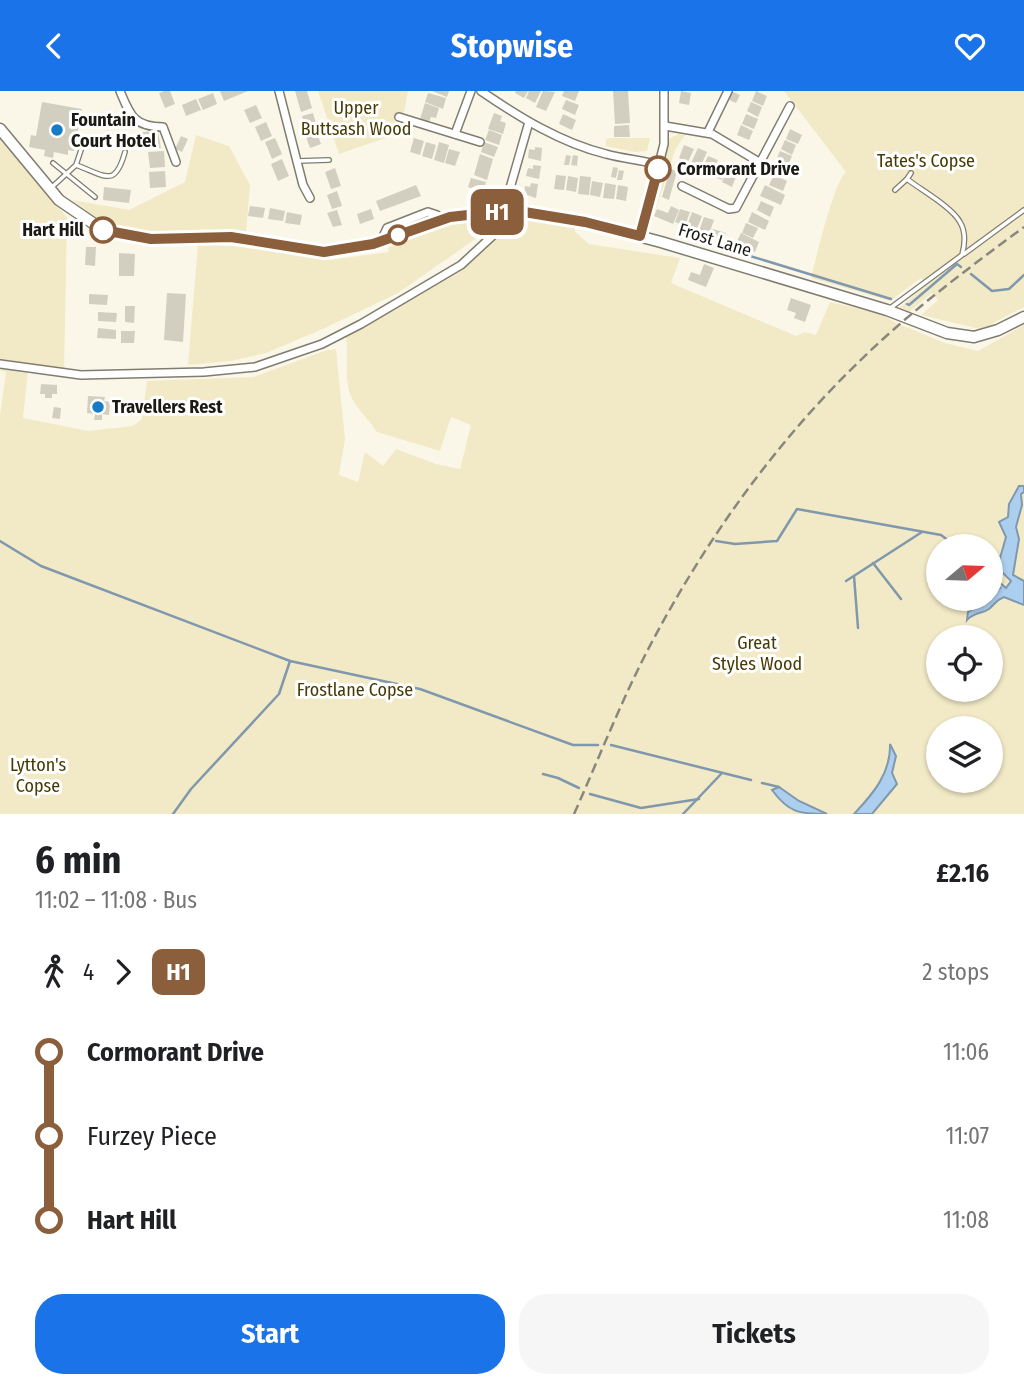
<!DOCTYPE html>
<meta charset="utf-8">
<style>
:root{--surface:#fff;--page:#f6f6f6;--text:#202124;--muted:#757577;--accent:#1a73e8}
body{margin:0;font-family:"Fira Sans Condensed",sans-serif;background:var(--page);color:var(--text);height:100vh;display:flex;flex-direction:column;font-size:26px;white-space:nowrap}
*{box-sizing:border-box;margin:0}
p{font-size:23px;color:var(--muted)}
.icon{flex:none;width:38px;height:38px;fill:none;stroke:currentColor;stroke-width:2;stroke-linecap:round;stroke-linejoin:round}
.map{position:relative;height:723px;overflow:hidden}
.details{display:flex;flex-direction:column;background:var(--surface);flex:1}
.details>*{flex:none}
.badge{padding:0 14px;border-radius:10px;font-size:24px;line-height:46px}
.needle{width:46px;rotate:71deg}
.controls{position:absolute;left:926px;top:443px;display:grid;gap:14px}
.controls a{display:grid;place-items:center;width:77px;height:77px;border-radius:50%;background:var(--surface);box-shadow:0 2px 5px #0004;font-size:35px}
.map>.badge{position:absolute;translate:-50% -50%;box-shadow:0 0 0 4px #fff}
.legs{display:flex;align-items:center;gap:10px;height:77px;padding:0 35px;font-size:23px}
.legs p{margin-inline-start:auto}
.summary{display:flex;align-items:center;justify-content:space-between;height:119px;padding:0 35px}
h1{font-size:38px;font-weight:700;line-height:52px}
.button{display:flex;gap:14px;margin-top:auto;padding:14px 35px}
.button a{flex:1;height:80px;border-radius:28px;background:var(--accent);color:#fff;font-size:28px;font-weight:700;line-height:80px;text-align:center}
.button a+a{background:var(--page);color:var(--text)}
ul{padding:0 35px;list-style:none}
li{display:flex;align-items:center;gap:24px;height:84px;font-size:26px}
li i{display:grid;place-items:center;width:10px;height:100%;margin:0 9px;background:currentColor}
li i::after{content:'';width:18px;height:18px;margin:-9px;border:5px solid;border-radius:50%;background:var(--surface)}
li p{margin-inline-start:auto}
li:first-child i{background:linear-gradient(#0000 50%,currentColor 0)}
li:last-child i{background:linear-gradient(currentColor 50%,#0000 0)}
header{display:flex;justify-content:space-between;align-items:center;height:91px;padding:0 35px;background:var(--accent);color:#fff;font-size:32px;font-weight:700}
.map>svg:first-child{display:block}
</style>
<header><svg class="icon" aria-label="back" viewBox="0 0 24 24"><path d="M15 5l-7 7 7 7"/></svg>Stopwise<svg class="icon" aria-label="heart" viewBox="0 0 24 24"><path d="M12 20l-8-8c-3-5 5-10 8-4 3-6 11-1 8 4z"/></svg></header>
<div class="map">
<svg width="1024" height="723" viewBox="0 0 1024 723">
<rect width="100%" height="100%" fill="#faf7e8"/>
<g fill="#f2eac6" fill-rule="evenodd">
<polygon points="318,0 408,0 400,42 339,63"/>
<path d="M784 0H1024V216L995 231 984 239 921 224 938 209 932 202 908 222 898 218 926 194 921 187 890 210 811 187C816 167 834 90 846 81Z"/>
<polygon points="679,43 685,44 675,59 649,140 645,138 667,53 670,47"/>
<polygon points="196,44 229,55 250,94 246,142 151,143 103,132 72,109 129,119 185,91"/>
<polygon points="611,47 650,47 647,60 635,61 606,55 606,48"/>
<path d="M0 49 67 126 64 282 28 280 23 327 88 340 133 335 142 328 147 290 253 286 327 259 336 258 345 348 339 384 358 391 365 361 383 375 396 358 436 373 460 378 471 334 451 326 440 360 377 341C369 328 356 318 350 303 344 286 349 265 346 246L460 181 498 141 531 129 575 136V141L589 153 680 167 671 192 796 245 805 241 816 244 830 211 882 223 894 231 945 252 978 260 1024 234V723H0V324L6 281 0 279ZM938 455H990V508H938ZM938 546H990V598H938ZM938 637H990V690H938Z"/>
<polygon points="477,127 495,130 494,135 398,202 325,237 266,262 231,270 188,274 198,153 244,156 329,169 389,161 387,153 439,134"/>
</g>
<g fill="#acceef" stroke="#8098ad" stroke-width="2">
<path d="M1019 395H1024V401L1021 403 1022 414 1016 436 1019 448 1013 484 1024 490V514L1004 506C996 509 995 513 989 518 982 523 974 521 967 529L968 521 990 508 991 496 996 500 1000 497 991 489V484L1006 497 1011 490 991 470V458L1000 467 1006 446 999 431 1008 426 1009 413Z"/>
<path d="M890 653 896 665 892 682 897 693 872 723H854C873 703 891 682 890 653Z"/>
<path d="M779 696 799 710 827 723C799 723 789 722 772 699Z"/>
</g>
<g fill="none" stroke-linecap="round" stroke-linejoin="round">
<g stroke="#8098ad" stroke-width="2.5">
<polyline points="727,158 891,208"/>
<polyline points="971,183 992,200 1009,198 1024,184"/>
<polyline points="907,213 909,214 957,173 961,176"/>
<polyline points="0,450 41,475 290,570 420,598 573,654 598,654"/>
<polyline points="716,450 735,453 777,450 797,418 941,444 949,450"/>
<polyline points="936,468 938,465"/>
<polyline points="873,472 901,508"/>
<polyline points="854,485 858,537"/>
<polyline points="846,490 922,441"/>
<polyline points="611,654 751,689"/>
<polyline points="543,683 558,687 579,697"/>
<polyline points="762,692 779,696"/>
<polyline points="590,703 641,717 699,708"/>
<polyline points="173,723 191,698 279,603 290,570"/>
<polyline points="683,723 722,682"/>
</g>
</g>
<g fill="#d2cfc1">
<polygon points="164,0 170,0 175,13 165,17 159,2"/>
<polygon points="220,0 248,0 224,10"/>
<polygon points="295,0 307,0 312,17 301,21"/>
<polygon points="432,0 449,0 447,6"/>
<polygon points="516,0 528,0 524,7 515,2"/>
<polygon points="529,0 541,0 535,12 526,7"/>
<polygon points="543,0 555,1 546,20 536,16"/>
<polygon points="564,0 579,0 575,10 562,5"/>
<polygon points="613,0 628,0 630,32 615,33"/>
<polygon points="681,0 691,2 689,14 679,12"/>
<polygon points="731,0 740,4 736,12 727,8"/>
<polygon points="756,0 767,5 763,15 752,10"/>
<polygon points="213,2 217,13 203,19 198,8"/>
<polygon points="428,2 446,7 443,18 425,11"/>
<polygon points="196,8 201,19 186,25 182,14"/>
<polygon points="566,9 579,14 575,24 562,18"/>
<polygon points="42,11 82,18 74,60 68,59 68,64 54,61 53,67 44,65 45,59 29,56 31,44 36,45"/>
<polygon points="751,11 762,16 758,26 747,20"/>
<polygon points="425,12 439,17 436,27 431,26 429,31 420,28"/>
<polygon points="256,14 262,27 250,32 244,19"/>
<polygon points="313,22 317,36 307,39 302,25"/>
<polygon points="494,22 502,25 500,30 506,32 503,43 488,38"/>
<polygon points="563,23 576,29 572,39 559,33"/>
<polygon points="746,23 758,28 754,38 742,33"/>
<polygon points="266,31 272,45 261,50 255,36"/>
<polygon points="629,34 630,46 614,46 614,35"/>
<polygon points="741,34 753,40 749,49 737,44"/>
<polygon points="790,38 802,44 798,53 786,48"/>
<polygon points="316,39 321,53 310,57 305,43"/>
<polygon points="489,39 502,44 499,54 485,49"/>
<polygon points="158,40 161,57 146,58 142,41"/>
<polygon points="181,45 188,48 182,61 175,58"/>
<polygon points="275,47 282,63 272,68 265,51"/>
<polygon points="414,47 424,50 420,64 410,61"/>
<polygon points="785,49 796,54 792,64 781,58"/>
<polygon points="426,51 436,54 432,68 422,65"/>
<polygon points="439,51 449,54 444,72 434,69"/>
<polygon points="484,51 498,56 494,66 481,61"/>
<polygon points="684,54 694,58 688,71 679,67"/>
<polygon points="535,56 542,57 541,70 528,67 529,58 535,59"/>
<polygon points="698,57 707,61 699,79 690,74"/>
<polygon points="449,58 460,61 455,75 445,72"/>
<polygon points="164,60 165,76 150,77 148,61"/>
<polygon points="780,60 792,65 788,74 776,69"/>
<polygon points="480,63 493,68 487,89 474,84"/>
<polygon points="566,64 571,65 569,74 564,74"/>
<polygon points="573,64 578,65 577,75 571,74"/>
<polygon points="708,65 718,69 712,82 702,78"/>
<polygon points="282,68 289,85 278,90 271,73"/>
<polygon points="775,71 787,76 783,86 771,80"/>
<polygon points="718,72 727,76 722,89 712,85"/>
<polygon points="533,74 541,75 539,88 526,85 528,77 533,78"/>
<polygon points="613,76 618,77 616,87 611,86"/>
<polygon points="335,77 341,95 331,98 325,81"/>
<polygon points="670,78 677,80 669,109 662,106"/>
<polygon points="728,78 737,83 732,96 722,91"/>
<polygon points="619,79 624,80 622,89 617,89"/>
<polygon points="165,80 166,96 150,97 149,81"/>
<polygon points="556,84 566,85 564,99 554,98"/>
<polygon points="774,84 787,90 783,100 769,94"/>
<polygon points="568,85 578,87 576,101 566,99"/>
<polygon points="580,85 591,86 589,104 578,103"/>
<polygon points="471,87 486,91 483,101 468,96"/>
<polygon points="592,90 603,92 600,106 590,104"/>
<polygon points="531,92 538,93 536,107 524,103 525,95 530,96"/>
<polygon points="605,92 616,94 614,108 603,107"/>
<polygon points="416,94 421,105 380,120 376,110"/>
<polygon points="618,94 628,96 626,110 616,108"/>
<polygon points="765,94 785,104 781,114 760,105"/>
<polygon points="104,96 131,99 129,112 103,109"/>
<polygon points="337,100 342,115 332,118 327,104"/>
<polygon points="761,110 774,116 770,126 757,119"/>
<polygon points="250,115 265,117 263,127 248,125"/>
<polygon points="671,115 679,119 673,133 654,125 657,118 668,122"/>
<polygon points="270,117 285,120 283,130 268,128"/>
<polygon points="371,118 374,128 360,133 357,123"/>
<polygon points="680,118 690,121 685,135 675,131"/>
<polygon points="337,119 342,134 333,136 327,122"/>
<polygon points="287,121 302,124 300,134 285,132"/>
<polygon points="692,121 702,125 697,138 687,135"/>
<polygon points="752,121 769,130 765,139 748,131"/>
<polygon points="704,126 714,129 709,143 699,140"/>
<polygon points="746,132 758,137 753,147 742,142"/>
<polygon points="713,138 726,142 724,149 710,145"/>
<polygon points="741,142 759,151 755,161 736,152"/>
<polygon points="86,156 96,156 95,175 85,174"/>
<polygon points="119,162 135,163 134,185 119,185"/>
<polygon points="704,173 714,177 706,196 688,189 691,181 700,184"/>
<polygon points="167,202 186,203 183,251 164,249"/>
<polygon points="89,203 108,204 107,214 89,213"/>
<polygon points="791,207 811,214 805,231 794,227 796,222 787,219"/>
<polygon points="125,215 135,215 134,232 125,231"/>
<polygon points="98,221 117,222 116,231 98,230"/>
<polygon points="98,237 116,239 116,248 97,247"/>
<polygon points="121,240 135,240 134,252 121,252"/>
<polygon points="41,293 57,294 57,303 52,303 52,307 45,307 45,303 40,303"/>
<polygon points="88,305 105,306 104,310 110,311 109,324 102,323 102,329 94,329 95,323 87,322"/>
<polygon points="54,316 61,317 60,328 52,327"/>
</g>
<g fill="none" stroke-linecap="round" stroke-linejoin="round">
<g stroke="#807d70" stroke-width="6">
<g id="lane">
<polyline points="297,70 329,69"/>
<polyline points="53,72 95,106"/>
<path d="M76 74C106 85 115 97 125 61"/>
<polyline points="51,97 76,74 84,50"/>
<polyline points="895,99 907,88 911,82"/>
<polyline points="964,163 1024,119"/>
<path d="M889 218 962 164C965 153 966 141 960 131 952 116 921 99 907 88"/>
</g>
</g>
<g stroke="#807d70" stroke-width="10">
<g id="street">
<path d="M120 0C130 24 134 36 163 36L176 71"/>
<polyline points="279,0 303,94 310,107"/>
<path d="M481 0C519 26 561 52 606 63 624 68 642 69 659 74"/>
<polyline points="399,26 480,51"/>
<polyline points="665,35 712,43 759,71"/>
<polyline points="708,41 728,0"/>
<polyline points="455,43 471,0"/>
<polyline points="682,95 729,118 736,117 790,15"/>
<polyline points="508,104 529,31"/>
<polyline points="641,145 664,53 664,0"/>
<polyline points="381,150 387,137 428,121 437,124 441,129"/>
<polyline points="0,273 81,284 204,281 255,276 322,253 361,233 461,174 501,137 512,119"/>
</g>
</g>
<g stroke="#807d70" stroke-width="13">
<polyline id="secondary" points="0,38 59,109 103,139 151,148 231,146 324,161 373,153 450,126 512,119 585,131 661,151 887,219 947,242 974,246 998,239 1024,226"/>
</g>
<use href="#lane" stroke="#fff" stroke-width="3.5"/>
<use href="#street" stroke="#fff" stroke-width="7"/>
<use href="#secondary" stroke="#fff" stroke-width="10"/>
<path stroke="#89877d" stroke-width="2.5" stroke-dasharray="10 5" stroke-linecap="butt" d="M574 723C600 665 623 605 653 549 709 444 780 345 868 262 916 216 970 176 1024 136"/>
</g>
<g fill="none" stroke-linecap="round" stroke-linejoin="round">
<g stroke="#fff" stroke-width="16">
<polyline id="line-1" points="103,139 151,148 231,146 324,161 373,153 450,126 512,119 585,131 640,145 658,78"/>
</g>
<use href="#line-1" stroke="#8b5e3c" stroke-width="10"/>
</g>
<g fill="#177cc7" stroke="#fff" stroke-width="2.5">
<circle cx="57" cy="39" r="7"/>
<circle cx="98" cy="316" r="7"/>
</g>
<g fill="#fff" stroke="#8b5e3c" stroke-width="3.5">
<circle cx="658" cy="78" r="12"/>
<circle cx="103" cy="139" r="12"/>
<circle cx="398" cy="144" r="9"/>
</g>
<g text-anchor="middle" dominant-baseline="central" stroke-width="6" stroke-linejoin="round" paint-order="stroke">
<g font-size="18" fill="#473b03" stroke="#fff">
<text x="356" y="17">Upper<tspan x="356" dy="21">Buttsash Wood</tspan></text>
<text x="926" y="70">Tates's Copse</text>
<text x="757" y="552">Great<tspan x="757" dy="21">Styles Wood</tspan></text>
<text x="355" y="599">Frostlane Copse</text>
<text x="38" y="674">Lytton's<tspan x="38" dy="21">Copse</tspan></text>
</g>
<g font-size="18" font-weight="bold" fill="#1b1a14" stroke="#fff" text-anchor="start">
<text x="71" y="29">Fountain<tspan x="71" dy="21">Court Hotel</tspan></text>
<text x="112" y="316">Travellers Rest</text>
</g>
<g font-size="18" font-weight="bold" fill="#1b1a14" stroke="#fff" text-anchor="start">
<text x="677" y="78">Cormorant Drive</text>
<text x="84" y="139" text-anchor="end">Hart Hill</text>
</g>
<g font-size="18" fill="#1b1a14" stroke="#fff">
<text transform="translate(715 149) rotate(17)">Frost Lane</text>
</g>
</g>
</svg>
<div class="controls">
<a><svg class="needle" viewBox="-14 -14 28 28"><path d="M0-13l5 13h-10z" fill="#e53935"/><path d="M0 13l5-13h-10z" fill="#757577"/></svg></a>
<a><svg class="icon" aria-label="locate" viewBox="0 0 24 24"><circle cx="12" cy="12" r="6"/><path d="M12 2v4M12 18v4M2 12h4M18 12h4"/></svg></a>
<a><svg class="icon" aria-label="layers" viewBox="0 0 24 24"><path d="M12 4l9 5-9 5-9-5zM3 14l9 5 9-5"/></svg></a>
</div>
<b class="badge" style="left:497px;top:121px;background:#8b5e3c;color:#fff">H1</b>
</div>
<section class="details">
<div class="summary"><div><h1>6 min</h1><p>11:02 – 11:08 · Bus</p></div><b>£2.16</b></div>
<div class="legs"><svg class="icon" aria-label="walk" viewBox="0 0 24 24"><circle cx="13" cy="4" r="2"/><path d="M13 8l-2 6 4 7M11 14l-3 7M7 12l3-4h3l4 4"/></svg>4<svg class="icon" aria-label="forward" viewBox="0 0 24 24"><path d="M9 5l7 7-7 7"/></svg><b class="badge" style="background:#8b5e3c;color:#fff">H1</b><p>2 stops</p></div>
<ul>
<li><i style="color:#8b5e3c"></i><b>Cormorant Drive</b><p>11:06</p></li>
<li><i style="color:#8b5e3c"></i><span>Furzey Piece</span><p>11:07</p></li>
<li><i style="color:#8b5e3c"></i><b>Hart Hill</b><p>11:08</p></li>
</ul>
<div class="button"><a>Start</a><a>Tickets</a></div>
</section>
